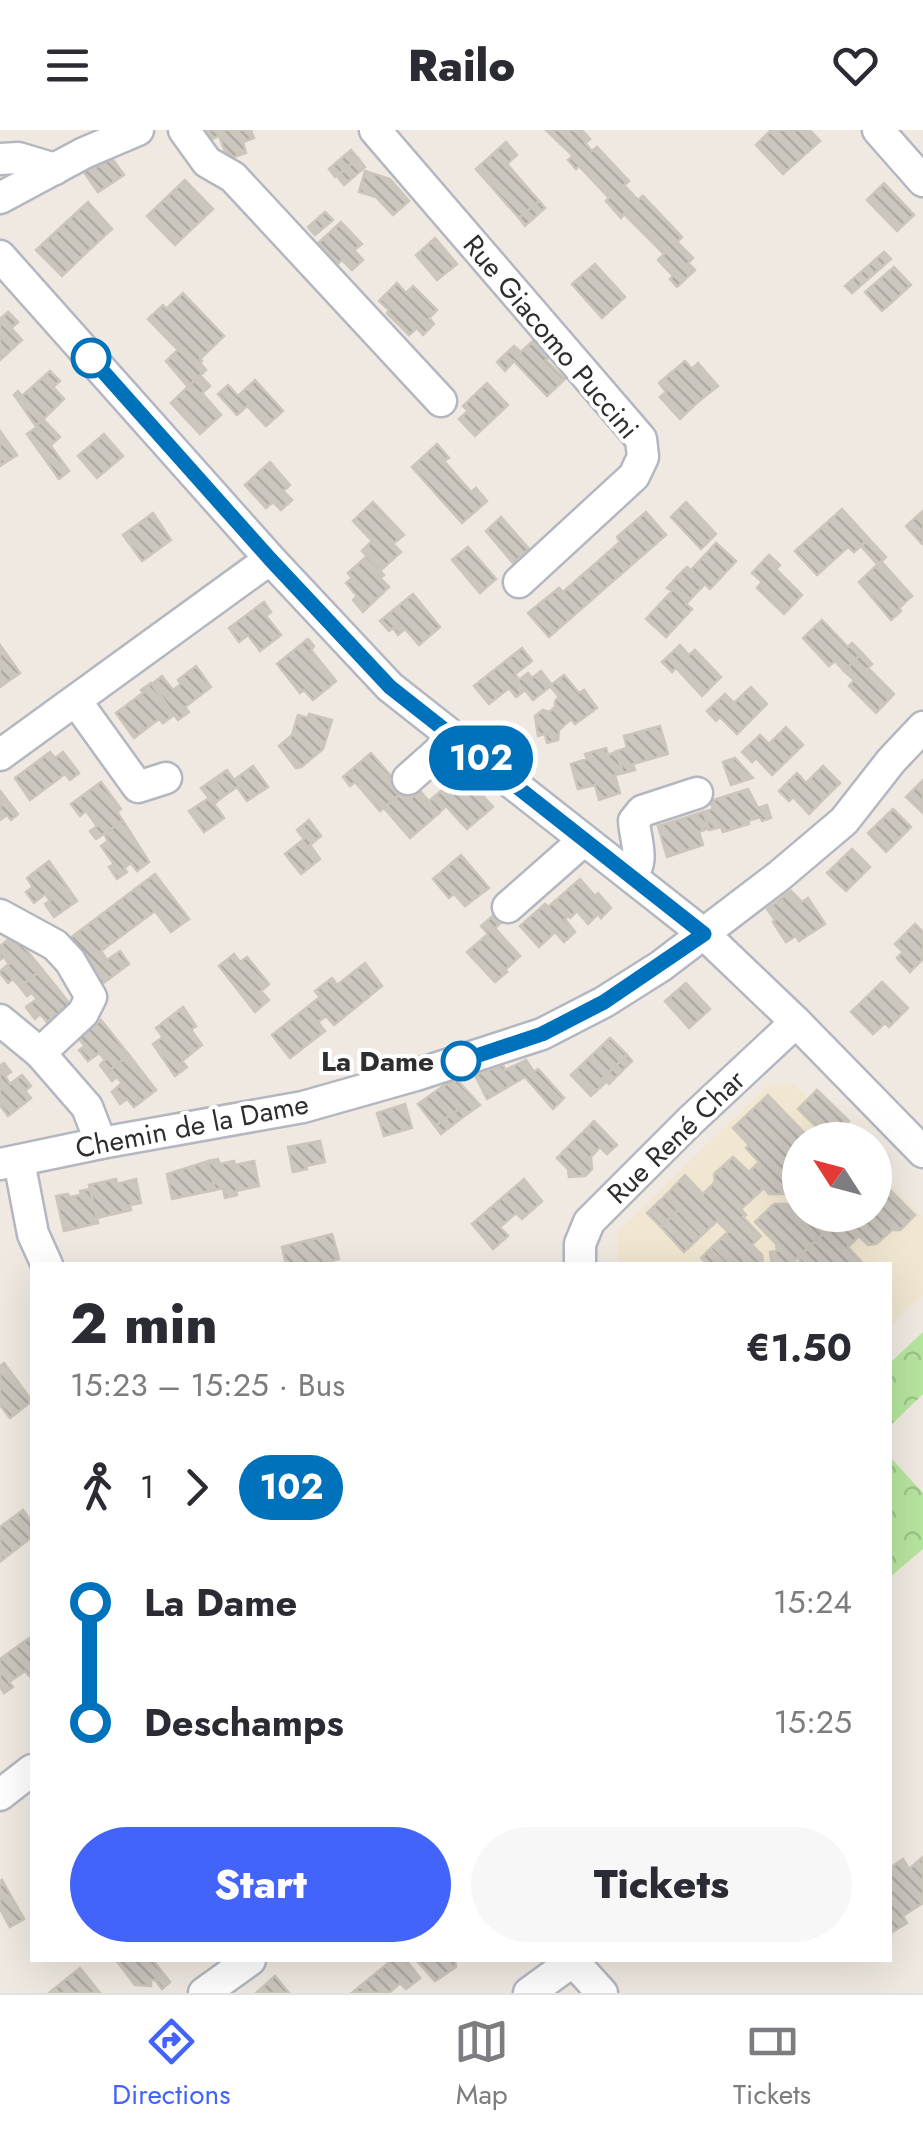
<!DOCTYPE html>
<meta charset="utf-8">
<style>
:root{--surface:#fff;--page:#f7f7f7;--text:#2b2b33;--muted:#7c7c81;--line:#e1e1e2;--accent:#4264fb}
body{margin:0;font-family:Jost,sans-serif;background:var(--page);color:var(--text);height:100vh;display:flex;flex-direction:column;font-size:38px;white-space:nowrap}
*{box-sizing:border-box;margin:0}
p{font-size:32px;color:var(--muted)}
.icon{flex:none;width:55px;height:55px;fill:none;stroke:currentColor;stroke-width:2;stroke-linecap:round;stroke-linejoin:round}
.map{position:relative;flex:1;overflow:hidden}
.sheet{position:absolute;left:30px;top:1132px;width:862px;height:700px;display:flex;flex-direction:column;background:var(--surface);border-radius:0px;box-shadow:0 10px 40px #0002}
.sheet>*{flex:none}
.badge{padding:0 20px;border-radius:32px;font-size:35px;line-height:65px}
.needle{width:65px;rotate:306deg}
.tools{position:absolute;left:782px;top:992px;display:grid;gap:20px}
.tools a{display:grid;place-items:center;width:110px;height:110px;border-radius:50%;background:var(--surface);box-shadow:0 10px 40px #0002;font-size:50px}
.map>.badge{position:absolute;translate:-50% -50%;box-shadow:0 0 0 5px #fff}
.legs{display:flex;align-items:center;gap:15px;height:110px;padding:0 40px;font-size:32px}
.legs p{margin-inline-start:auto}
.headline{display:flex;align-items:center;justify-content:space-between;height:170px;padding:0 40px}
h1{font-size:55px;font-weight:800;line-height:75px}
.cta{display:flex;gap:20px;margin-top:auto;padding:20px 40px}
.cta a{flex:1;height:115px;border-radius:60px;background:var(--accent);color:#fff;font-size:40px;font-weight:800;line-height:115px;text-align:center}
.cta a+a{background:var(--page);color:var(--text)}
ul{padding:0 40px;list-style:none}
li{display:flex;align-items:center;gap:35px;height:120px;font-size:38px}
li i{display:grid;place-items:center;width:15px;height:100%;margin:0 12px;background:currentColor}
li i::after{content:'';width:25px;height:25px;margin:-12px;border:8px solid;border-radius:50%;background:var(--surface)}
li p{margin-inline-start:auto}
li:first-child i{background:linear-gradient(#0000 50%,currentColor 0)}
li:last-child i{background:linear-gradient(currentColor 50%,#0000 0)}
header{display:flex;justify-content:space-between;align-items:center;height:130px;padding:0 40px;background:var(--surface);font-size:45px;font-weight:800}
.tab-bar{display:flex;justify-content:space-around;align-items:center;height:140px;border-top:2px solid var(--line);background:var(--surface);font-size:28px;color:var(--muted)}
.tab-bar a{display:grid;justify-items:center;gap:5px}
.tab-bar .selected{color:var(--accent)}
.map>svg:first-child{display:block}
</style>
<header><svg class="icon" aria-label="menu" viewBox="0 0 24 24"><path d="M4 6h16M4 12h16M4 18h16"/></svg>Railo<svg class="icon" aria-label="heart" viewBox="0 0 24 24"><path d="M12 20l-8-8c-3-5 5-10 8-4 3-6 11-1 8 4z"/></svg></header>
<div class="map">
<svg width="923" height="1863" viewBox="0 0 923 1863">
<defs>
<pattern id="park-crowns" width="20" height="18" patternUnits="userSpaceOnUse" patternTransform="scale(2.5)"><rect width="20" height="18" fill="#b6e59e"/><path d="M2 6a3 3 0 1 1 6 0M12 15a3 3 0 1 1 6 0" fill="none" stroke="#9dc588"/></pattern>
<pattern id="building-back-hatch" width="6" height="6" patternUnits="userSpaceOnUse" patternTransform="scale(2.5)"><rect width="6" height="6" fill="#cbc7bf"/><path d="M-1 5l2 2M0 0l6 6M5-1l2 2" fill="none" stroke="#afaba4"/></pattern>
</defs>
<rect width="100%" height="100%" fill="#efe9e1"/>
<polygon fill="#f0e6d1" points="769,954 794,954 848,1010 800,1010 800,1085 875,1085 875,1038 923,1087 923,1165 890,1197 890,1135 618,1135 617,1103"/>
<g fill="url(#park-crowns)">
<polygon points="923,1202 923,1264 890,1296 890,1233"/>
<polygon points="890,1327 923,1363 923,1419 890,1447"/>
</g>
<g fill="url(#building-back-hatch)" stroke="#cbc5ba" stroke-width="2.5">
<polygon points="196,0 251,0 254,8 243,12 246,23 228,29 219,6 203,12"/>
<polygon points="546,0 582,0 590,9 585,13 592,21 597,17 629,51 624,55 638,70 643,66 682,107 677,112 693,128 688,133 695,140 677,157 670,149 673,146 658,130 664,124 624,84 621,88 606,71 609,68 579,36 576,39 568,30 573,26"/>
<polygon points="771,0 810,0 820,11 783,44 756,15"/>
<polygon points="506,12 517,25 507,34 539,71 519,88 476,39"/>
<polygon points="351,20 358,28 335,47 329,39"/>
<polygon points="111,27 124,45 98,62 83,41 96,37 93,34"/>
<polygon points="358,28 365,37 344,55 337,46"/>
<polygon points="365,41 390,49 409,71 393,85 376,67 359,62"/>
<polygon points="185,50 213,79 175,115 147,86"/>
<polygon points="884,53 914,85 897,101 867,70"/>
<polygon points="539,71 545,78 525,96 519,88"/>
<polygon points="88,72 112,99 87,122 62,96"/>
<polygon points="325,82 333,90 315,105 308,97"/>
<polygon points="341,92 362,114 354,120 363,130 352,140 342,130 335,136 316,115"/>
<polygon points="62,96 87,122 62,146 36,120"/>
<polygon points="435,108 457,134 437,150 416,125"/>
<polygon points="884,122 891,129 852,163 845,156"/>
<polygon points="595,134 625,167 602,188 572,154"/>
<polygon points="894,137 911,155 882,181 865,162"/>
<polygon points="397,153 406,163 413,156 437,180 429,188 434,194 423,205 417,198 409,205 387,183 389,180 379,171"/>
<polygon points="183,163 224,206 200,229 202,231 200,233 206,240 188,257 166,231 178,220 148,189 163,175 166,179"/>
<polygon points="8,182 18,192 11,198 22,210 0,230 0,189"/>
<polygon points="533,211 549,227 546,230 565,249 547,266 514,231 505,241 497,232 514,216 521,222"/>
<polygon points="685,231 692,239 698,233 718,256 699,271 672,242"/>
<polygon points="50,241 60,251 53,257 64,269 36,296 14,265 18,261 22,266"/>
<polygon points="672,242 699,271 680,289 660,267 666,262 659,253"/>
<polygon points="200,245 210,256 202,263 221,285 200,304 171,273"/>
<polygon points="255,250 283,281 266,296 247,276 237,285 218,264 228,255 238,266"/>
<polygon points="487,253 508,275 475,306 459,289 468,281 463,276"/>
<polygon points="43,289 60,307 50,316 36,296"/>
<polygon points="37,297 69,341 59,349 27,304"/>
<polygon points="0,301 17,325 0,336"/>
<polygon points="104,304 123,326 97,348 78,326"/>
<polygon points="437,314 449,328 444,331 471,362 476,358 487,371 462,393 412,337"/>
<polygon points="270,332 290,355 283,361 292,370 281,380 273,372 266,378 245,355"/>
<polygon points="373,372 404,405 393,414 401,422 380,441 362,421 372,411 353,391"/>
<polygon points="686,372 716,404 701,419 671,387"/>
<polygon points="842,379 869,409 854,422 848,417 817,445 795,421"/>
<polygon points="923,381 923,413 922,414 906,396"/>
<polygon points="646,382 666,405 549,507 528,483 559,458 563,462 620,412 617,407"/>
<polygon points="153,383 171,410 142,431 123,405"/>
<polygon points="501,387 529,419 513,433 486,401"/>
<polygon points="869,409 886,427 878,435 861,416"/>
<polygon points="716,413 736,431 710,459 705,454 695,464 677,447 687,437 691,440"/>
<polygon points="468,417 496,449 480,463 452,430"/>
<polygon points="769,425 780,435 776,439 802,465 784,484 757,458 762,452 752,443"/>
<polygon points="367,426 384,445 380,448 389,457 363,482 353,470 357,466 346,453 352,448 348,443"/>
<polygon points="881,431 912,466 899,478 901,481 891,490 859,452"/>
<polygon points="677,447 695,464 686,474 692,479 666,507 646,489 672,461 667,458"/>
<polygon points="413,464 440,497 419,515 405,499 398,505 393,498 389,501 380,491"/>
<polygon points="264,472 271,482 266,486 281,505 260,521 248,505 239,512 229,498"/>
<polygon points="822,490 848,517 852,513 862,523 844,541 835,531 829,536 803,508"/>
<polygon points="308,509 314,516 311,520 336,551 313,570 304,560 300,563 277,534"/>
<polygon points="0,515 20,543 0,557"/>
<polygon points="680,515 689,525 695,520 721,547 702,566 676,538 672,542 662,532"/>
<polygon points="522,518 532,531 515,544 519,550 528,543 532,548 541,541 552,555 533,570 525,560 516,567 509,558 489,574 474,556"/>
<polygon points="862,523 872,534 868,538 894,564 876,583 849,556 854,550 844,541"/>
<polygon points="196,536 211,557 185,577 189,582 178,590 152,554 162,546 173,560 181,554 178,550"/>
<polygon points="564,545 579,563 584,560 597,578 575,594 571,589 559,600 558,610 547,613 545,604 538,606 535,586 543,580 549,582 555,577 555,571 559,567 550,556"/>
<polygon points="151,553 174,585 163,593 159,589 134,608 116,583 143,563 141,560"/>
<polygon points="751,557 767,574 737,604 720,587 716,591 707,581 725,564 734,573"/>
<polygon points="309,584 332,590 323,619 301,637 296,638 279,616 292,605 298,585 308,588"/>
<polygon points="660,596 668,624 633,634 635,640 623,643 616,621 627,618 624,606"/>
<polygon points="786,597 803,615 772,645 756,628 752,632 742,622 760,605 769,614"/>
<polygon points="606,618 608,625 616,622 623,643 615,645 620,663 599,670 595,655 578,659 571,634 587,629 585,624"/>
<polygon points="50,622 55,628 63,622 79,643 70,650 65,644 30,670 15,648"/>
<polygon points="371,623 404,661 380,681 355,652 350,656 343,647"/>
<polygon points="735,628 753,648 731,655 723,632"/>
<polygon points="253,636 268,657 247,671 237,657 225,665 214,649 227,640 234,650"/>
<polygon points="823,636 840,653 809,684 793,667 789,671 779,661 797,643 806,653"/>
<polygon points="459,646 475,664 478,662 482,667 483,666 493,677 467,699 446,676 439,683 429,671"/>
<polygon points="214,649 225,665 214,674 224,688 204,702 189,681 209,668 201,658"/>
<polygon points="923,650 923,683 906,667"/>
<polygon points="101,652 121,679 117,682 123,691 96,709 90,701 97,696 86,681 80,686 71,674"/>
<polygon points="748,659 758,678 767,675 771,688 762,691 760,687 748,691 749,694 723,702 721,697 709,700 703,682 713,679 710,671"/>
<polygon points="404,661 411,668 420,661 439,683 410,708 384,678"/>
<polygon points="1,662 18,684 11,690 7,685 0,690"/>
<polygon points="893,679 911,697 886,722 868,703"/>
<polygon points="703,682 709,698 699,702 703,715 667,727 658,696"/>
<polygon points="309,690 321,706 310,715 320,729 301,744 285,724 304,709 297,700"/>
<polygon points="123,691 149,732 137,741 131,733 124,738 127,742 117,749 109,737 114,734 101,716 108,711 104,704"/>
<polygon points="852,719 870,737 846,761 827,743"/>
<polygon points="461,725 489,758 465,776 454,764 449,768 433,749"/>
<polygon points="49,731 77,771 54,787 45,774 50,771 45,764 34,773 26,762 33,757 27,748"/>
<polygon points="155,744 189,789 171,802 155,781 101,821 107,830 120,821 129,834 98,857 65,812"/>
<polygon points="580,749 595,766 598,763 611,778 601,788 598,784 588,794 577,781 570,788 555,771"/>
<polygon points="791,761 802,772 808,768 825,794 799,811 796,806 786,812 773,792 775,790 767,779"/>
<polygon points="555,771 568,786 565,789 575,802 564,812 555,802 539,817 520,796 545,774 548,777"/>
<polygon points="496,783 503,791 495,798 520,826 505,840 507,842 495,852 467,822 488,804 481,796"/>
<polygon points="915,794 923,802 923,829 910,842 897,828 903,822 895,814"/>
<polygon points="14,805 42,839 20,857 13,849 8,853 0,843 0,841 9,834 4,827 0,830 0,816"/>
<polygon points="234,824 240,832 247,827 269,854 261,861 269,870 255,882 219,836"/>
<polygon points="365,833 382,856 334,895 326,886 318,892 325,901 290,928 272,905 320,867 315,861 332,848 337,855"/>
<polygon points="42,839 70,874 47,892 40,884 35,889 26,877 37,869 32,863 27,866 20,857"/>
<polygon points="882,852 908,878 889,897 885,893 873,904 851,882"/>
<polygon points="686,853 710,879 689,898 665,871"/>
<polygon points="183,877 196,896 191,900 202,915 182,931 187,937 175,946 153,914 163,907 156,898"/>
<polygon points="101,890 129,925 106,943 100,935 105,930 99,923 88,931 79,920 85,916 78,908"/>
<polygon points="610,908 627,925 603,948 606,952 591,966 571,945"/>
<polygon points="129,925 156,960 134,977 127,969 120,974 112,962 122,953 117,947 112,951 106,943"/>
<polygon points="627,925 632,931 609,954 603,948"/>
<polygon points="526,930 534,942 538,939 564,968 553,979 525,947 487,969 475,945 503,935 505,940"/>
<polygon points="4,933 11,942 5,946 10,954 22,945 31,956 25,961 31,968 8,986 0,975 0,936"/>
<polygon points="457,950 480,975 467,984 462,977 435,996 418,974 446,954"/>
<polygon points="817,960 849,991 830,1010 798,979"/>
<polygon points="768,965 811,1010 800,1010 800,1059 795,1064 769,1064 764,1058 741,1079 746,1085 743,1087 761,1106 752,1115 762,1125 763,1132 760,1135 731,1135 713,1116 728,1102 717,1091 703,1104 665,1066 685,1045 703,1064 715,1052 714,1044 733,1027 749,1042 759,1032 746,1018 749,1015 733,998"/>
<polygon points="405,974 412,998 384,1006 377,983"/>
<polygon points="462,977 467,984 441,1004 435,996"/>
<polygon points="594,991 617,1015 607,1024 600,1017 591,1027 592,1039 585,1046 569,1047 568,1039 557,1028"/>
<polygon points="320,1011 325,1032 306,1036 307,1039 293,1042 288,1017"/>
<polygon points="218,1029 220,1034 234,1031 235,1035 254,1031 259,1056 236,1061 237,1065 225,1068 223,1058 215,1060 208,1031"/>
<polygon points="208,1031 215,1060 172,1069 167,1044"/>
<polygon points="875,1045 915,1085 900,1100 892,1100 876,1114 868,1115 859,1106 848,1117 861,1131 856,1135 800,1135 799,1126 829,1098 818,1085 875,1085"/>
<polygon points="116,1049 117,1054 136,1049 141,1073 130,1075 131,1080 97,1088 89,1055"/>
<polygon points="524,1049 542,1071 522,1089 516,1083 500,1097 508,1106 493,1119 472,1094"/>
<polygon points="90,1059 98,1093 64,1101 56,1066 68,1064 69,1067 81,1065 80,1061"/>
<polygon points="665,1066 678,1080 661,1097 647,1083"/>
<polygon points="774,1074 796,1074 800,1078 800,1085 807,1085 824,1103 795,1130 796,1135 772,1135 770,1122 777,1121 776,1114 755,1092"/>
<polygon points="678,1080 702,1105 684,1122 661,1097"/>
<polygon points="332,1104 339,1129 323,1133 323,1135 286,1135 282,1117"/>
<polygon points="713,1116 731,1135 708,1135 701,1128"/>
<polygon points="4,1233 32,1271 10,1288 0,1275 0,1236"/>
<polygon points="23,1380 32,1393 32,1407 1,1431 0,1397"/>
<polygon points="29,1508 32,1513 32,1543 29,1546 25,1541 9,1552 13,1557 4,1563 0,1557 0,1529"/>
<polygon points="923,1727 923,1773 903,1786 907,1793 892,1802 890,1799 890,1738 903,1729 909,1739"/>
<polygon points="2,1750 24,1789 10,1797 0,1779 0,1751"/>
<polygon points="116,1830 153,1830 170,1852 162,1859 155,1850 151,1850 151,1856 135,1855"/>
<polygon points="392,1830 406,1830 420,1848 406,1859 400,1853 389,1863 353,1862"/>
<polygon points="420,1830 455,1830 456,1837 435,1851 418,1832"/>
<polygon points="80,1838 100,1863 49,1863"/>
<polygon points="275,1846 289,1863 256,1863"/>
</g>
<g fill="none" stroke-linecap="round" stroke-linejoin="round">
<g stroke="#b4b7c1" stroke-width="35">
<g id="minor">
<polyline points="184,0 207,32 233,47 441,271"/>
<polyline points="375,0 641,309 643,327 634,346 519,452"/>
<polyline points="878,0 923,51"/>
<polyline points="0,29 18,28 55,39"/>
<polyline points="0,68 84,23 138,0"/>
<polyline points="0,126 270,429 390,557 704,804 796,892 923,1022"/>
<polyline points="76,571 138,657 166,648"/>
<polyline points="0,625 270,429"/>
<polyline points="408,649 454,608"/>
<path d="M630 745C646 734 635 709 634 691L642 681 697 663"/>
<polyline points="508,777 584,710"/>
<polyline points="0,785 55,815 70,831 91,867 83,883 40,923"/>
<polyline points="0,890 40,923 87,977 101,1013"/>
<polyline points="19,1031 33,1104 47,1135"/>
<polyline points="0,1034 101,1013 303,977 416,945 542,904 604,872 661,836 779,746 844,691 891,631 923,597"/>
<polyline points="580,1135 580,1114 589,1092 690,991 796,892"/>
<polyline points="0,1665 32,1640"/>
<polyline points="572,1830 602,1863"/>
<polyline points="204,1863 250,1830"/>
<polyline points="529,1863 573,1831"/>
</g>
</g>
<use href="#minor" stroke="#fff" stroke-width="30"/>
</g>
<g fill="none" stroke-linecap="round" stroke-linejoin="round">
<g stroke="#fff" stroke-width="22">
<polyline id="line-1" points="91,228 270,429 390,557 704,804 604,872 542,904 461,931"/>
</g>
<use href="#line-1" stroke="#0072bc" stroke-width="15"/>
</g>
<g fill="#fff" stroke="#0072bc" stroke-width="5">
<circle cx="91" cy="228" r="18"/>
<circle cx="461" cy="931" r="18"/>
</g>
<g text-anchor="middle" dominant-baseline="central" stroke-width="8" stroke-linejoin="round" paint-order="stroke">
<g font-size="28" fill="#2e2e2e" stroke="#fff">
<text transform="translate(551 207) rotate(50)">Rue Giacomo Puccini</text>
<text transform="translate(192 996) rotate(-11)">Chemin de la Dame</text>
<text transform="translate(676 1007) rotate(-44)">Rue René Char</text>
</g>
<g font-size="28" font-weight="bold" fill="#2e2e2e" stroke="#fff" text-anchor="end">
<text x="434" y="931">La Dame</text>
</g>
</g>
</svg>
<div class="tools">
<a><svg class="needle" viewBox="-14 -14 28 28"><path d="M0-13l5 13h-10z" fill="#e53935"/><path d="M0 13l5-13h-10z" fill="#7c7c81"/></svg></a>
</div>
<b class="badge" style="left:481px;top:628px;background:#0072bc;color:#fff">102</b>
<section class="sheet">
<div class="headline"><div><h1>2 min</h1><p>15:23 – 15:25 · Bus</p></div><b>€1.50</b></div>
<div class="legs"><svg class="icon" aria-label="walk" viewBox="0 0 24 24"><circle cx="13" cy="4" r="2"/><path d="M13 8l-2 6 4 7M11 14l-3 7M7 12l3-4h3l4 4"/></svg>1<svg class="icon" aria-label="forward" viewBox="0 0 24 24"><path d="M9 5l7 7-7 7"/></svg><b class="badge" style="background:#0072bc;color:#fff">102</b></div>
<ul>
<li><i style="color:#0072bc"></i><b>La Dame</b><p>15:24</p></li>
<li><i style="color:#0072bc"></i><b>Deschamps</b><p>15:25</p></li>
</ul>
<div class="cta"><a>Start</a><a>Tickets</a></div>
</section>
</div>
<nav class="tab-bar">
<a class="selected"><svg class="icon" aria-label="directions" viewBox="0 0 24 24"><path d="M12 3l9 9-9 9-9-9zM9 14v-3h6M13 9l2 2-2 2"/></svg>Directions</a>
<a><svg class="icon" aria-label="map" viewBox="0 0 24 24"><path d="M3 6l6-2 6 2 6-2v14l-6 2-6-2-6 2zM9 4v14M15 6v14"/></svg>Map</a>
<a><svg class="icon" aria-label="tickets" viewBox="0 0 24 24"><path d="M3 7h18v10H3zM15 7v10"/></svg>Tickets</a>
</nav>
